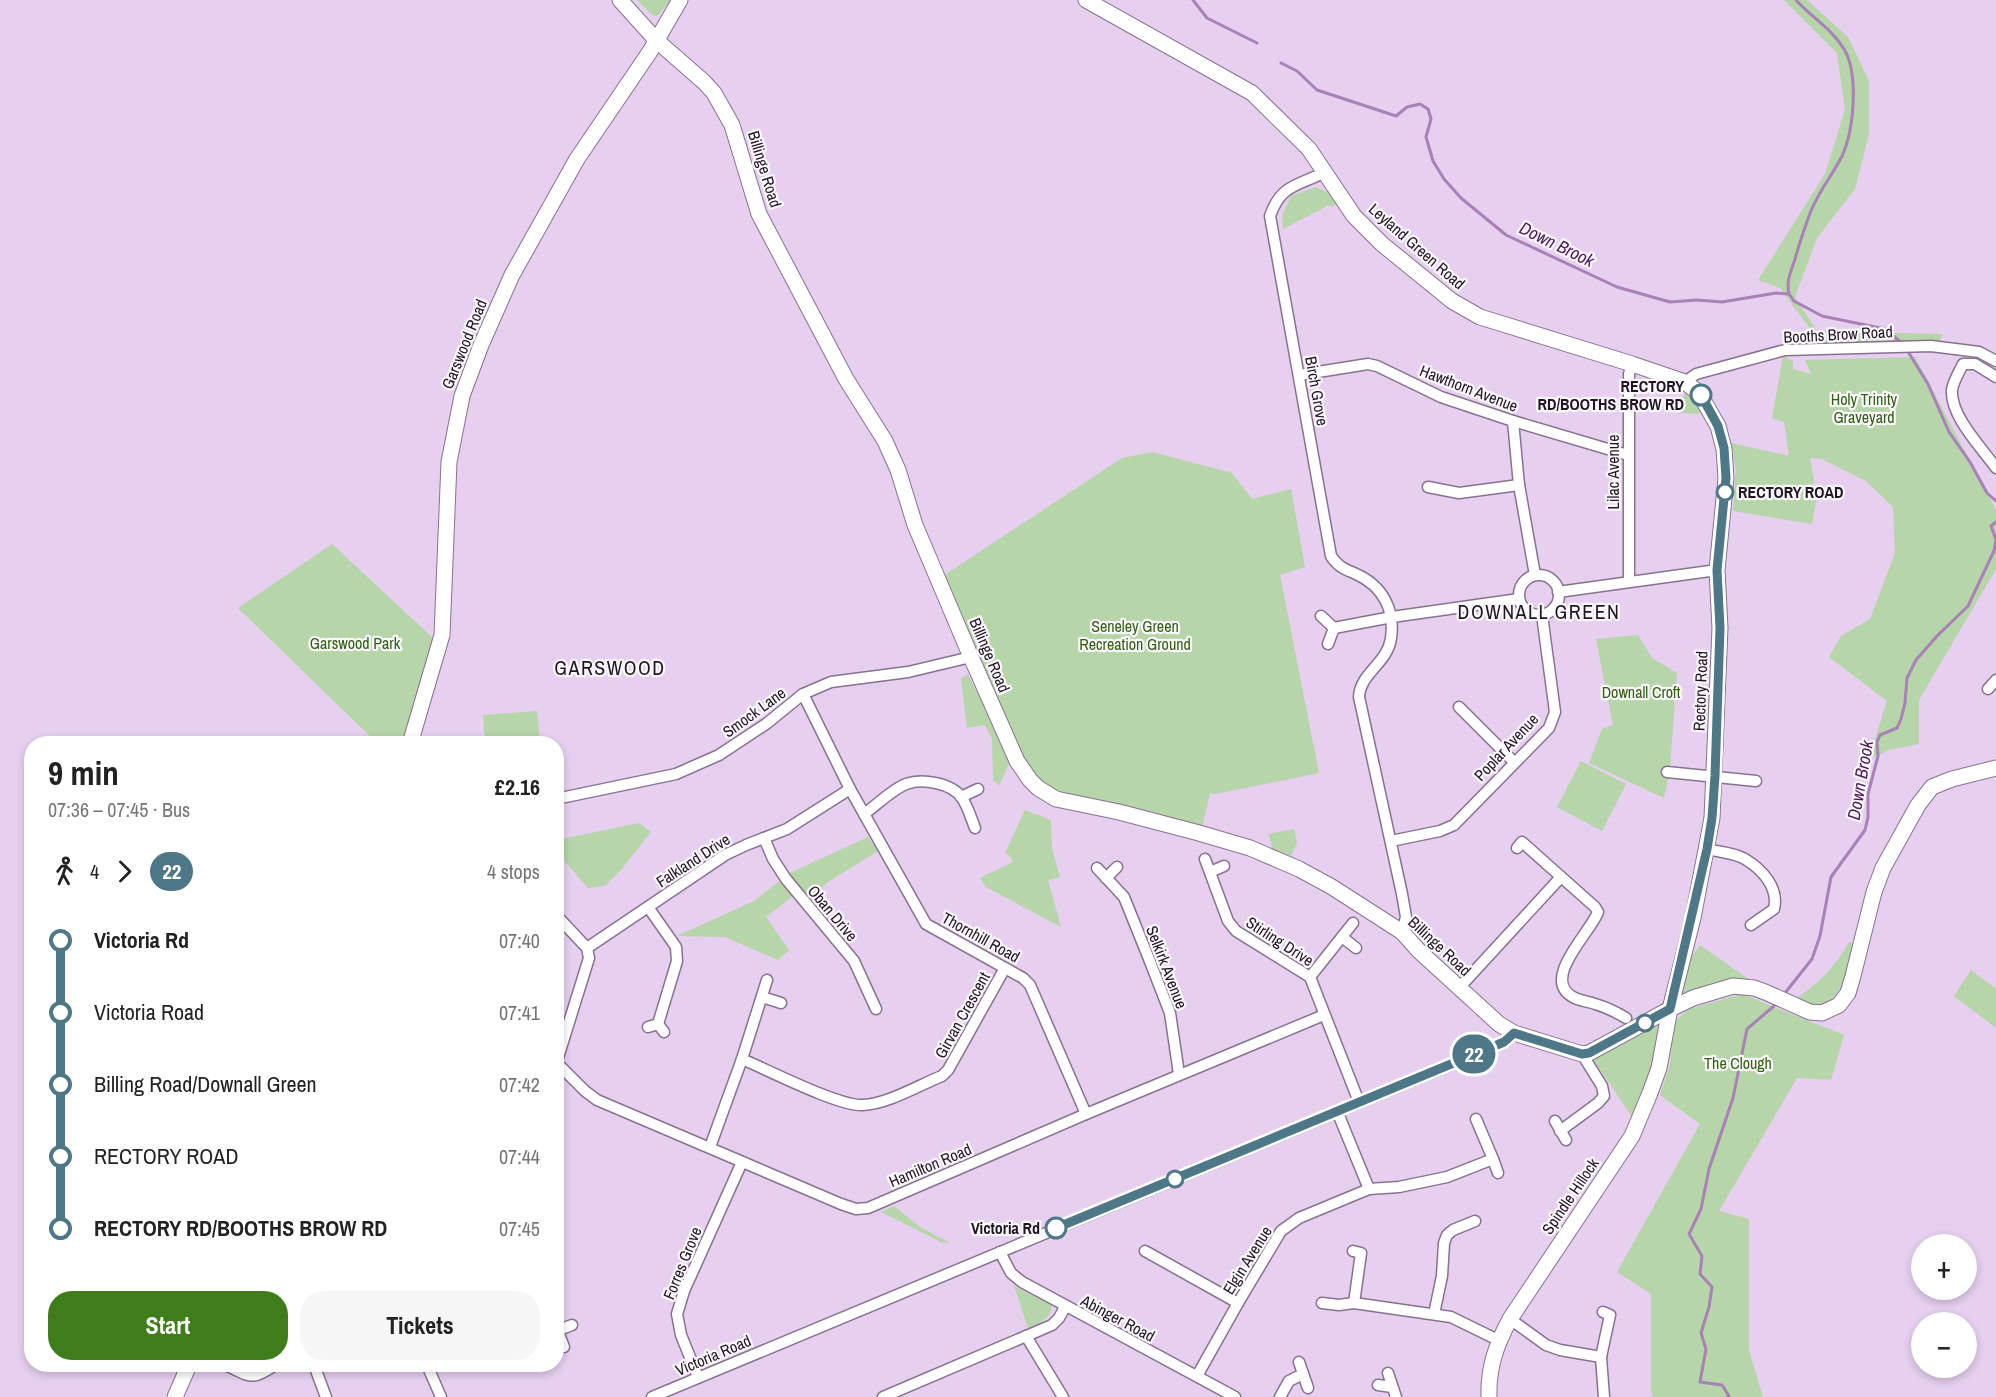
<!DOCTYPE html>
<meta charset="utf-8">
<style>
:root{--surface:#fff;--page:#f6f6f6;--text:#222;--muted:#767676;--accent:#3f7d1a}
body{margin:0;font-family:"Archivo Narrow",sans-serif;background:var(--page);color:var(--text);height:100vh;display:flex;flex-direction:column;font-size:22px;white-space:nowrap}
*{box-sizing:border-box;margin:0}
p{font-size:20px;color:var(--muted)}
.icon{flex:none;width:33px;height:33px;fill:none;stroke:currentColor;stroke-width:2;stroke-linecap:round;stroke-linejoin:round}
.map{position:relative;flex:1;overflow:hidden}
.sheet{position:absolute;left:24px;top:736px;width:540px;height:636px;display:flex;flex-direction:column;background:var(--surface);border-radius:24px;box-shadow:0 3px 9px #0003}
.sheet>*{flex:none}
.badge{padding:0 12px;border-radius:20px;font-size:21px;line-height:39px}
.fabs{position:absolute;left:1911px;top:1234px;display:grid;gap:12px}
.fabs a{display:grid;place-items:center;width:66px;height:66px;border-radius:50%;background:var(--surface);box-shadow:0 3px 9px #0003;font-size:30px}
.map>.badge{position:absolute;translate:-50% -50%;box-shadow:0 0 0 3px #fff}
.legs{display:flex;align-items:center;gap:9px;height:66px;padding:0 24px;font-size:20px}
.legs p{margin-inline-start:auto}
.overview{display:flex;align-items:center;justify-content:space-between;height:102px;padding:0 24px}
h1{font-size:33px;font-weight:800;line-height:45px}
.button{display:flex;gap:12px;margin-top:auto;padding:12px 24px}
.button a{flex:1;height:69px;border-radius:24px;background:var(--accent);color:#fff;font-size:24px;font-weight:800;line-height:69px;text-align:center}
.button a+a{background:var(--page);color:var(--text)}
ul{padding:0 24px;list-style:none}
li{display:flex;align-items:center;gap:21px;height:72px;font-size:22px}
li i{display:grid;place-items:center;width:9px;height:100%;margin:0 8px;background:currentColor}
li i::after{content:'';width:15px;height:15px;margin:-8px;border:4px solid;border-radius:50%;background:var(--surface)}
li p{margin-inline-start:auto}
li:first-child i{background:linear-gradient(#0000 50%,currentColor 0)}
li:last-child i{background:linear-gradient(currentColor 50%,#0000 0)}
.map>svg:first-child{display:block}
</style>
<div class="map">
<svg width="1996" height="1397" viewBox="0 0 1996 1397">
<rect width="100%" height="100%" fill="#e6cfef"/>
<g fill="#b6d5a8">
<polygon points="637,0 671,0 657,16 652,15"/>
<polygon points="1784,0 1807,0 1848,37 1869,81 1869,134 1855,189 1817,238 1795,297 1817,331 1943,334 1939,342 1820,342 1780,288 1758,280 1825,174 1845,110 1837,53"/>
<polygon points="1316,187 1335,196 1338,201 1332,207 1329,205 1283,229 1282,216 1291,196"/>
<polygon points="1783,356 1793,361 1793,369 1811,374 1805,360 1915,357 1996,510 1996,569 1919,700 1919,744 1888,750 1878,756 1869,758 1887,701 1829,657 1841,636 1870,619 1895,553 1893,507 1866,481 1822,459 1810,458 1814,480 1812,490 1818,491 1812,524 1733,511 1736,471 1731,443 1789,456 1784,422 1772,418"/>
<polygon points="1685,392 1694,398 1704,409 1698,414 1681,413"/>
<polygon points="1152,452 1232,473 1252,499 1291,489 1305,567 1280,575 1319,773 1215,794 1210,793 1202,828 1135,808 1056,791 1045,786 1026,766 943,576 1122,458"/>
<polygon points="332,544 434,639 406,744 378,744 238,608"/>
<polygon points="1638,635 1652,658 1677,673 1670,768 1664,798 1589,763 1602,729 1613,725 1596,639"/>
<polygon points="968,675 993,721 1010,761 999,786 993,780 992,739 985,725 967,728 961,678"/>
<polygon points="537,711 540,744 485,744 483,715"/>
<polygon points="1581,761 1626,784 1602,831 1557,807"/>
<polygon points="1025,810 1051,820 1052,848 1060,877 1048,880 1061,927 986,887 980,878 1013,862 1010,856 1005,853"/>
<polygon points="639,823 651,832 620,871 605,886 588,888 557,852 557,840"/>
<polygon points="1294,829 1297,843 1291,856 1272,848 1269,834"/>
<polygon points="868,837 878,851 828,882 803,905 794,895 766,917 789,950 778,960 725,937 677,936 754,901 790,873"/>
<path d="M1849 942 1853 943C1844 979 1842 1018 1793 1000 1817 986 1836 966 1849 942Z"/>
<polygon points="1700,945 1754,983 1678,999 1687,963"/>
<polygon points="1971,970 1996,989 1996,1028 1954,996"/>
<polygon points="1742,994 1844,1035 1831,1080 1797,1078 1719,1211 1749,1219 1749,1350 1763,1397 1653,1397 1651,1390 1651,1294 1617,1272 1700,1124 1660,1095 1669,1068 1675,1021 1689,1009"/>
<polygon points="1655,1026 1662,1028 1657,1056 1635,1121 1593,1059"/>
<polygon points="894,1206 920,1227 950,1243 941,1242 881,1212"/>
<path d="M1014 1286 1052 1305C1051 1319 1040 1323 1028 1328Z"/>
</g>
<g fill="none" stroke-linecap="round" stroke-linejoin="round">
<g stroke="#a981b8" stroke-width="3">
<polyline points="1193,0 1207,18 1257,43"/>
<polyline points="1281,63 1297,71 1317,90 1396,116 1407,107 1420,104 1428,109 1431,119 1426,137 1433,161 1444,179 1461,198 1506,235 1617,287 1670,302 1697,300 1722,302 1776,293 1789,294 1794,301 1822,316 1885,329 1903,344"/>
<path d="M1789 294C1786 280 1791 272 1795 259 1799 244 1804 230 1809 216 1816 195 1832 176 1842 156 1854 130 1859 74 1844 49 1832 29 1811 17 1796 0"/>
<polyline points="1907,350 1928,384 1949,432 1970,462 1987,493 1996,501"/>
<polyline points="1785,993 1812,959 1820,936 1831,877 1865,830 1868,817 1868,794 1878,756 1877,742 1880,735 1897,728 1901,719 1905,703 1907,678 1916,660 1937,636 1968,606 1994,551 1996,540 1991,526 1996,522"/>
<polyline points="1727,1397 1729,1396 1722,1385 1700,1382 1706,1349 1701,1333 1709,1307 1712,1287 1700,1274 1702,1256 1689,1234 1701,1209 1709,1169 1733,1098 1747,1029 1774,1006"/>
</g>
<g stroke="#87728f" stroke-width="13">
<g id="street">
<path d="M1325 172C1298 186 1281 184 1270 216L1331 556C1338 567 1345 569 1356 574 1383 586 1395 610 1391 638 1388 663 1360 673 1359 697L1402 894 1406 917 1402 932"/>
<polyline points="1299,375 1368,364 1377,366 1441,397 1513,421 1628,455"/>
<path d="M1996 377 1975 364H1963C1959 372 1953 382 1952 390 1950 416 1982 448 1996 468"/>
<polyline points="1685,382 1696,374 1785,350 1931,346 1979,352 1996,361"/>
<polyline points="1513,421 1519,485 1535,575"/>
<polyline points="1428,487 1459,493 1519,485"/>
<circle cx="1539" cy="595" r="20"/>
<polyline points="1629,582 1629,374 1632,364"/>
<polyline points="1558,592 1717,570"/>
<polyline points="1321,616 1334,628 1328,644"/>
<polyline points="1334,628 1392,617 1519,599"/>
<polyline points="1988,689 1996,680"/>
<polyline points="803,694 850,789 926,924 1023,978 1030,985 1086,1114"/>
<polyline points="1459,707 1514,762"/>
<polyline points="1667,772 1756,781"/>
<polyline points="961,797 978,789"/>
<polyline points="556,799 676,774 719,755 766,724 803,694 831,682 908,672 971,657"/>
<path d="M864 814C877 805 891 790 906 784 922 778 952 783 962 798 968 807 971 818 975 828"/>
<polyline points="764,838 773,859 786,879 854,961 876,1009"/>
<polyline points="1391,841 1440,831 1454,825 1549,728 1555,712 1542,615"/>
<path d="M1517 848 1522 842 1595 907 1598 912C1591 932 1540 979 1573 997 1579 1001 1588 1001 1595 1004 1606 1007 1616 1012 1626 1018"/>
<path d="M1707 849C1719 852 1735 853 1745 859 1763 870 1779 888 1774 909L1751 925"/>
<polyline points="1205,859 1228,921 1236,931 1310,977 1359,1102"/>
<polyline points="1097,868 1124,897 1149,959 1170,1013 1179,1074"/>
<polyline points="1210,872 1224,866"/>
<polyline points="1106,878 1117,867"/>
<polyline points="648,907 676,947 677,961 658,1024"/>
<polyline points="556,915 587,948 589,958 556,1064"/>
<polyline points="1342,937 1356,948"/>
<polyline points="587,948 725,855 746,845 787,829 850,789"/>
<polyline points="1310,977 1353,923"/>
<polyline points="1459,988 1561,877"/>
<polyline points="762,997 781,1003"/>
<polyline points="648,1027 658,1024 664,1032"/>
<path d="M742 1059C768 1070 840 1107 863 1105 888 1104 919 1085 942 1076L948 1070 1005 968"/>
<polyline points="557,1063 585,1091 597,1100 841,1204 856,1209 868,1208 1086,1114 1324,1015"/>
<polyline points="1337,1111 1369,1189"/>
<polyline points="1555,1121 1566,1140"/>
<polyline points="1560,1131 1598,1103 1604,1096 1602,1086 1582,1054"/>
<polyline points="710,1147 742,1059 767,980"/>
<polyline points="1493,1159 1498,1173"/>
<polyline points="1145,1251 1238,1303"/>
<polyline points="1353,1251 1361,1253 1354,1303"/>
<polyline points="1000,1252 1011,1273 1022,1282 1235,1397"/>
<polyline points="1322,1303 1339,1305 1354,1303 1451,1317 1498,1340"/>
<polyline points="1603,1312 1610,1315 1601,1357 1604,1397"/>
<polyline points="1434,1314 1442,1276 1444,1243 1447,1235 1453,1230 1475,1221"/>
<polyline points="1510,1319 1546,1345 1560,1350 1601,1357"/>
<polyline points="556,1331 572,1325"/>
<polyline points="558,1331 564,1347"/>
<polyline points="1026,1336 1063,1397"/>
<polyline points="1299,1362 1308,1388"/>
<path d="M225 1365C251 1376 250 1382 275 1365"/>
<polyline points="314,1365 326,1397"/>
<polyline points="427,1365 441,1397"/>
<polyline points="1388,1373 1396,1397"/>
<polyline points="1197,1376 1238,1303 1281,1231 1299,1218 1369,1189 1399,1187 1447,1177 1493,1159 1476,1119"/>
<polyline points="698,1377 681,1335 677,1314 684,1291 742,1162"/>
<polyline points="1378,1385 1392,1387"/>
<polyline points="652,1397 1505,1042 1514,1033"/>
<polyline points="883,1397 1052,1325 1059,1318 1065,1307"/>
<polyline points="1280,1397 1289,1381 1303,1374"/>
</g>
</g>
<g stroke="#87728f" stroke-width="17">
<g id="secondary">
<polyline points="620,0 656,40 704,82 714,93 732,125 759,214 846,379 885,441 898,470 915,525 971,657 1017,761 1030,780 1038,788 1056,799 1119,812 1199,833 1250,848 1299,869 1332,887 1402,932 1419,951 1499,1024 1514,1033 1582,1054 1589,1053 1670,1009 1693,998 1733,986 1754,988 1765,992 1810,1012 1822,1013 1839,1005 1848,993 1853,976 1874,892 1883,868 1918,805 1932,787 1952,779 1996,768"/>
<path d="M1086 0 1252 93 1309 149 1354 216 1382 244 1452 301 1480 317 1632 364 1685 382 1699 393 1718 426 1724 449 1726 478 1717 570 1720 628 1712 818 1693 918 1670 1009 1659 1068 1650 1093 1632 1136 1510 1319C1496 1345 1488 1368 1489 1397"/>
<polyline points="410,744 442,635 449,462 462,396 481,345 512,275 577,159 651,50 680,0"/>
<polyline points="175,1397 189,1365"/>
</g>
</g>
<use href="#street" stroke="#fff" stroke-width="10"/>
<use href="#secondary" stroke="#fff" stroke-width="15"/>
</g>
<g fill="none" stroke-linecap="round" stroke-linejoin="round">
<g stroke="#fff" stroke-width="14">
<polyline id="line-1" points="1056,1228 1504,1042 1514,1033 1582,1054 1589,1053 1670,1009 1707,849 1712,818 1715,776 1720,628 1717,570 1726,478 1724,448 1718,426 1701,395"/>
</g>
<use href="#line-1" stroke="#4e7888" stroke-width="9"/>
</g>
<g fill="#fff" stroke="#4e7888" stroke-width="3">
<circle cx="1701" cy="395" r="10"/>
<circle cx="1725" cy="492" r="8"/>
<circle cx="1645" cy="1023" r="8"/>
<circle cx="1175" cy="1179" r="8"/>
<circle cx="1056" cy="1228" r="10"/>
</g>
<g text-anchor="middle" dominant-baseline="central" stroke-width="4.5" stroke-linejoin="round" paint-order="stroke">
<g font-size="16" fill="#1e1621" stroke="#fcf7fe">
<text transform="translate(765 169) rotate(73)">Billinge Road</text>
<text transform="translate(1417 246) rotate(41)">Leyland Green Road</text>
<text transform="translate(1838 334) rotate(-3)">Booths Brow Road</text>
<text transform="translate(464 344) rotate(-68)">Garswood Road</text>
<text transform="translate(1469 388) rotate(21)">Hawthorn Avenue</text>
<text transform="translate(1317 391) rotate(80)">Birch Grove</text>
<text transform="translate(1613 472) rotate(-90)">Lilac Avenue</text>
<text transform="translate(990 655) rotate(67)">Billinge Road</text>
<text transform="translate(1700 691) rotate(-88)">Rectory Road</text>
<text transform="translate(754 712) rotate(-36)">Smock Lane</text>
<text transform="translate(1506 747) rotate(-47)">Poplar Avenue</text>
<text transform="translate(693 860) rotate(-33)">Falkland Drive</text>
<text transform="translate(833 913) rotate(50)">Oban Drive</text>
<text transform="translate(981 937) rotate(29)">Thornhill Road</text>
<text transform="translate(1280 941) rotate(33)">Stirling Drive</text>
<text transform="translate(1440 946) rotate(43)">Billinge Road</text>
<text transform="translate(1167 967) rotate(69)">Selkirk Avenue</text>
<text transform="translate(962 1015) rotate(-61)">Girvan Crescent</text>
<text transform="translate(930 1165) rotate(-23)">Hamilton Road</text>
<text transform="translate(1570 1196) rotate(-56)">Spindle Hillock</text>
<text transform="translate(1247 1260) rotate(-58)">Elgin Avenue</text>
<text transform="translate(682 1263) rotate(-68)">Forres Grove</text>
<text transform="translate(1118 1318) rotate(28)">Abinger Road</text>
<text transform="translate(713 1355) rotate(-23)">Victoria Road</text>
</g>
<g font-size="16" font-weight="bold" fill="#1e1621" stroke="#fcf7fe" text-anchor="end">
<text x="1684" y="386">RECTORY<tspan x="1684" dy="18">RD/BOOTHS BROW RD</tspan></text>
<text x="1738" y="492" text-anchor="start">RECTORY ROAD</text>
<text x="1040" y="1228">Victoria Rd</text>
</g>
<g font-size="16" fill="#2f610f" stroke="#fcf7fe">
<text x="1864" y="399">Holy Trinity<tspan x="1864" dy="18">Graveyard</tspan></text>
<text x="1135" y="626">Seneley Green<tspan x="1135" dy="18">Recreation Ground</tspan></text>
<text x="355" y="643">Garswood Park</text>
<text x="1641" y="692">Downall Croft</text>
<text x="1738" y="1063">The Clough</text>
</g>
<g font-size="18" font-style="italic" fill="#4c195d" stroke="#fcf7fe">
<text transform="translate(1557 244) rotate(26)">Down Brook</text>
<text transform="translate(1860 780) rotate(-80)">Down Brook</text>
</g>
<g font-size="20" letter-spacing="1.5" fill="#1e1621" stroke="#fcf7fe">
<text x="1539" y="611">DOWNALL GREEN</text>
<text x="610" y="667">GARSWOOD</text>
</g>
</g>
</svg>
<div class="fabs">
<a>+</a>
<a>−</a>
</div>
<b class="badge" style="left:1474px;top:1054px;background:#4e7888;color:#fff">22</b>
<section class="sheet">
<div class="overview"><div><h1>9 min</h1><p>07:36 – 07:45 · Bus</p></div><b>£2.16</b></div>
<div class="legs"><svg class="icon" aria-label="walk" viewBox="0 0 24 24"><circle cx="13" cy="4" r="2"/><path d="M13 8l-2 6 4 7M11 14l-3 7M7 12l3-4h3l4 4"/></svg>4<svg class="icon" aria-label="forward" viewBox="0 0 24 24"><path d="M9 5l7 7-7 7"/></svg><b class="badge" style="background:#4e7888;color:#fff">22</b><p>4 stops</p></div>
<ul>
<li><i style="color:#4e7888"></i><b>Victoria Rd</b><p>07:40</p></li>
<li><i style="color:#4e7888"></i><span>Victoria Road</span><p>07:41</p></li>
<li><i style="color:#4e7888"></i><span>Billing Road/Downall Green</span><p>07:42</p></li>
<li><i style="color:#4e7888"></i><span>RECTORY ROAD</span><p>07:44</p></li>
<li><i style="color:#4e7888"></i><b>RECTORY RD/BOOTHS BROW RD</b><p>07:45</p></li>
</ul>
<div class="button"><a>Start</a><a>Tickets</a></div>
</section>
</div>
